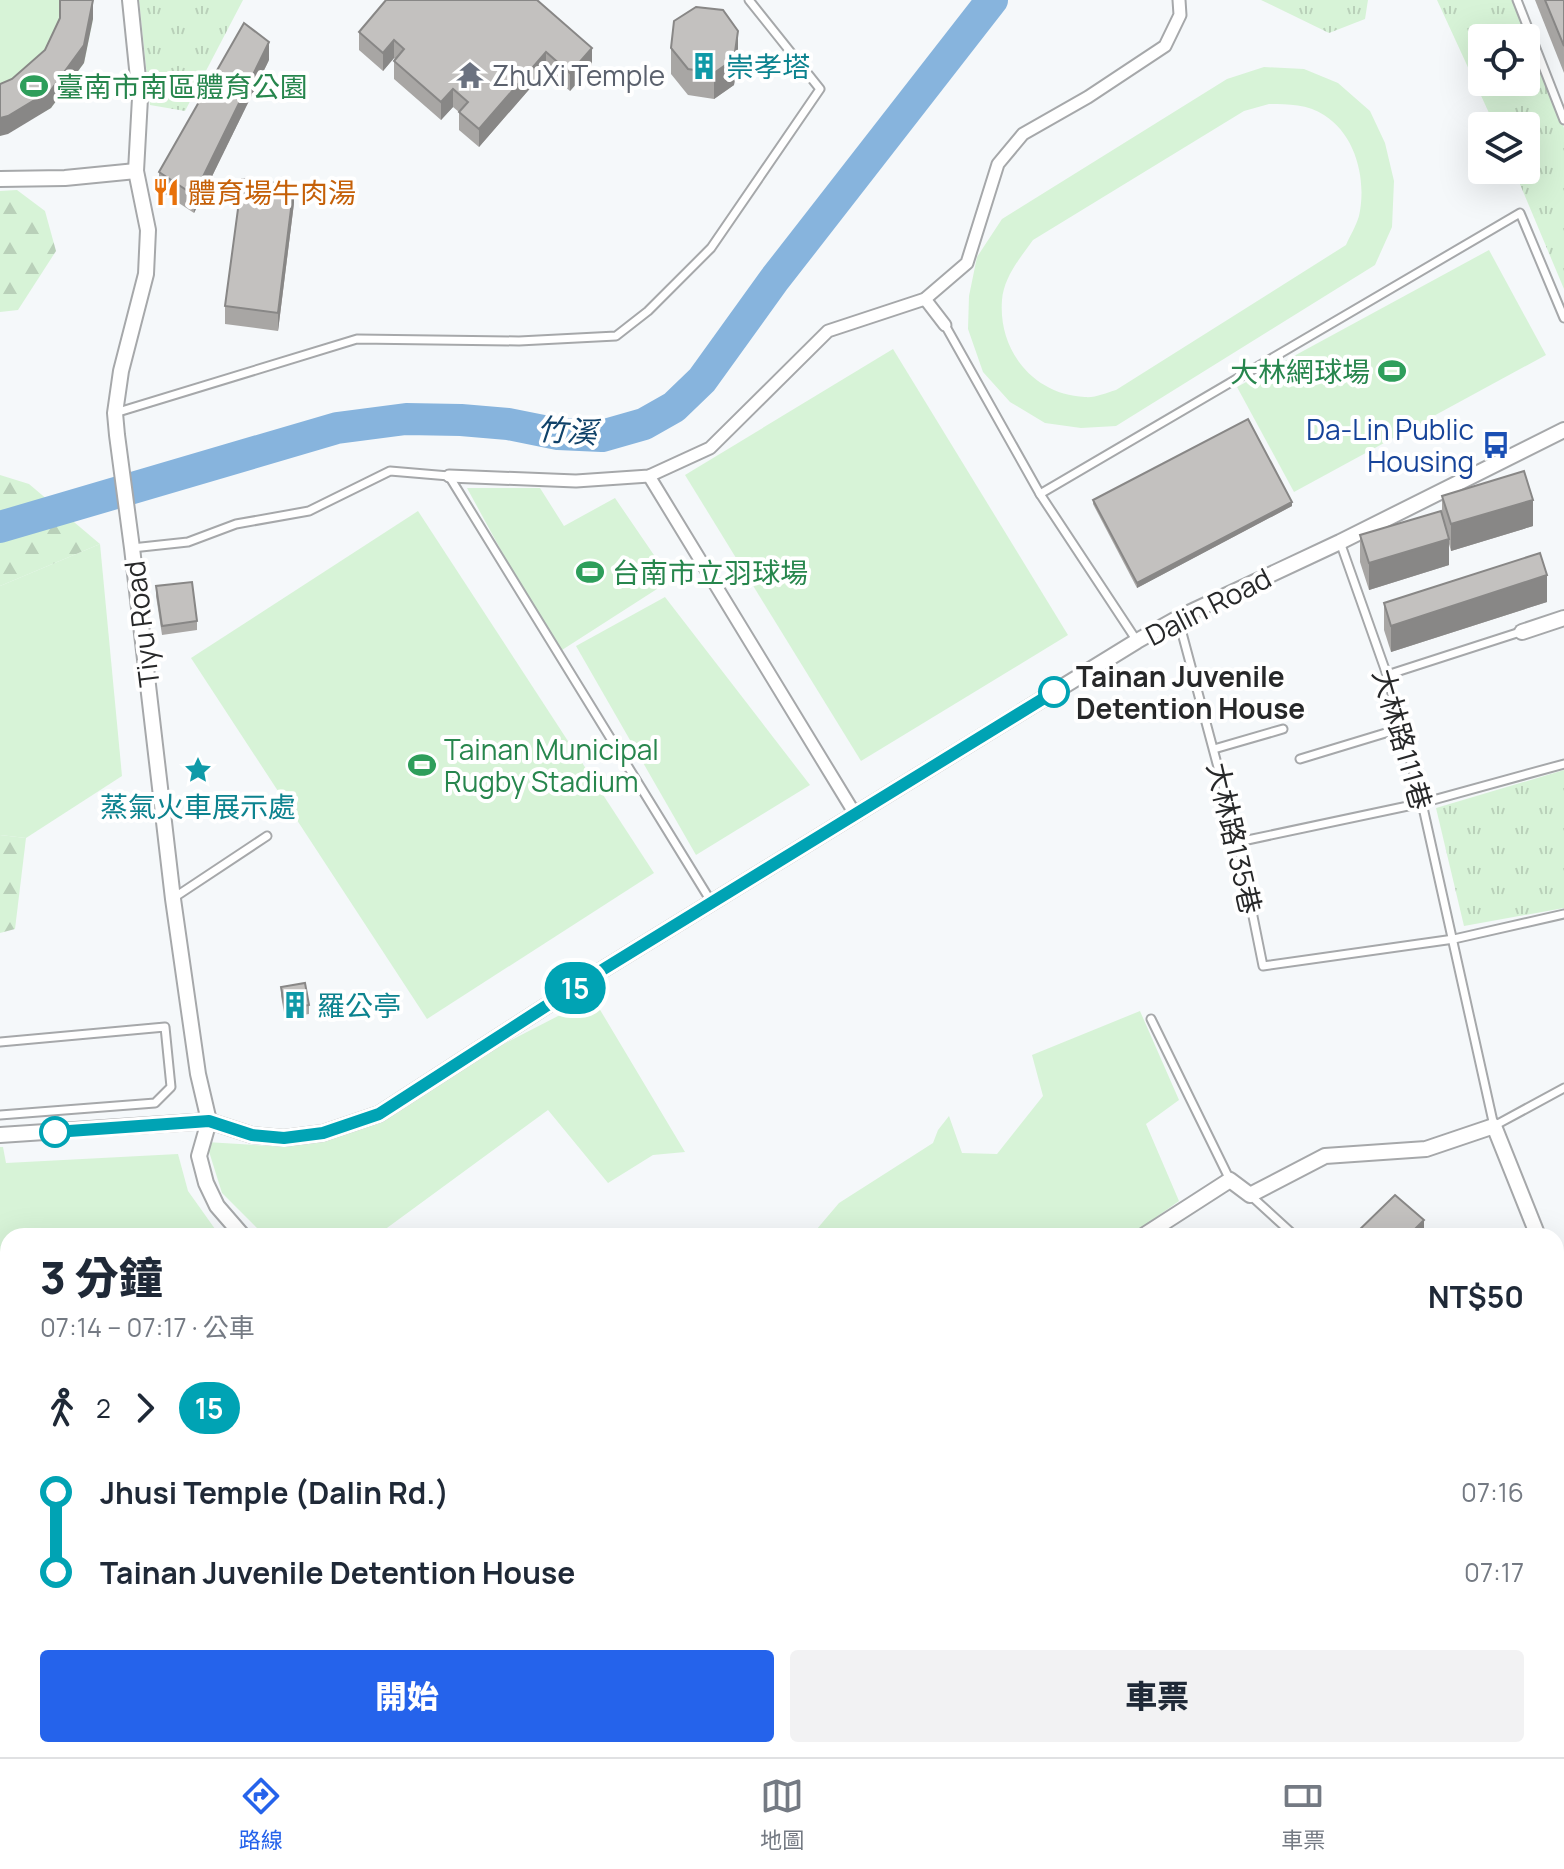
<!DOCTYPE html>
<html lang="zh-TW">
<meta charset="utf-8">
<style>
:root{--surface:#fff;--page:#f2f2f3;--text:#1f2937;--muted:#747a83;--line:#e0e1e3;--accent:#2563eb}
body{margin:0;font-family:Manrope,"Noto Sans TC",sans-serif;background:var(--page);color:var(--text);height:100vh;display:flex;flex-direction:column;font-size:30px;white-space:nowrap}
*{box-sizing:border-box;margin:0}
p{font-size:26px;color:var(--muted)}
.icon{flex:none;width:44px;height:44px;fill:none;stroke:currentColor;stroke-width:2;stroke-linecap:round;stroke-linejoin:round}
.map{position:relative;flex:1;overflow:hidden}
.details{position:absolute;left:0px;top:1228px;width:1564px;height:530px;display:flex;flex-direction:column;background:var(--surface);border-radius:24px 24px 0 0;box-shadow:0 8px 32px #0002}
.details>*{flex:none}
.badge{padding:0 16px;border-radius:26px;font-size:28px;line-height:52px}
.tools{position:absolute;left:1468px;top:24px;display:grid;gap:16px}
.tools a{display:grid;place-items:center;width:72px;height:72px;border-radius:8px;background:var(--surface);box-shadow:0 8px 32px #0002;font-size:40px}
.map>.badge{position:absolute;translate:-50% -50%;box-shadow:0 0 0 4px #fff}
.legs{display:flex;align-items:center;gap:12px;height:88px;padding:0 40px;font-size:26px}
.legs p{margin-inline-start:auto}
.head{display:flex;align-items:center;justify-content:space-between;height:136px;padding:0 40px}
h1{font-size:44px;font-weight:800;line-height:60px}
.cta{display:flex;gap:16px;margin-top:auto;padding:16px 40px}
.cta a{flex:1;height:92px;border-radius:8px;background:var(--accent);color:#fff;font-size:32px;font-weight:800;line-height:92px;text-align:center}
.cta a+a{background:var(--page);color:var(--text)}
ul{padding:0 40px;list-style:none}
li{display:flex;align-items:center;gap:28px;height:80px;font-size:30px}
li i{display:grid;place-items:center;width:12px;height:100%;margin:0 10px;background:currentColor}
li i::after{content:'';width:20px;height:20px;margin:-10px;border:6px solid;border-radius:50%;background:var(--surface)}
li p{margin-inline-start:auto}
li:first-child i{background:linear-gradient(#0000 50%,currentColor 0)}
li:last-child i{background:linear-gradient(currentColor 50%,#0000 0)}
.menu{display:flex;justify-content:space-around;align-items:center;height:112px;border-top:2px solid var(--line);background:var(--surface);font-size:22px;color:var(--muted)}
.menu a{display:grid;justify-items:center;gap:4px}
.menu .on{color:var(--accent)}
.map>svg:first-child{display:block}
</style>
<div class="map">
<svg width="1564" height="1757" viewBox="0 0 1564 1757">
<defs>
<pattern id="forest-firs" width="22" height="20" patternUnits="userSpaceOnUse" patternTransform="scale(2)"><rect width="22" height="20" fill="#d7f3d7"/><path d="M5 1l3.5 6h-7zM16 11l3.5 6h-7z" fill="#b9d0b9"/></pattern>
<pattern id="park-tufts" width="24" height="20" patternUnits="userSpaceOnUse" patternTransform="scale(2)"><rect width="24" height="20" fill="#d7f3d7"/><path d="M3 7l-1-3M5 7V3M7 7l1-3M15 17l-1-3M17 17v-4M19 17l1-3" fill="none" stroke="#b9d0b9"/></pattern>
</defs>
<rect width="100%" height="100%" fill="#f5f8fa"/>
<g fill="#d7f3d7" fill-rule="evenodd">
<polygon points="0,0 91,0 93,19 84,63 51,108 0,136"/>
<path d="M1264 67 1304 69 1338 83 1370 111 1385 143 1394 181 1392 227 1375 265 1116 426 1081 428 1045 423 1010 402 983 372 968 329 969 296 977 257 1002 219 1227 79ZM1269 104C1287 104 1308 104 1324 115 1356 135 1367 180 1359 216 1356 226 1350 236 1346 245L1116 390C1106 393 1095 398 1085 397 1034 395 998 351 1002 300 1004 277 1020 258 1033 240L1244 111Z"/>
<polygon points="1489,250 1546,355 1294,492 1237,387"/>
<polygon points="893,349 1068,635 861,761 685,475"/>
<polygon points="467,488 540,488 564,526 615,498 671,580 562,650 509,565"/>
<polygon points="418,511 654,873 427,1019 191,658"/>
<polygon points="100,544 122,776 26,838 0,835 0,586"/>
<polygon points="665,597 810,785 696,855 576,646"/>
<polygon points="593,998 685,1152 653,1155 608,1183 548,1110 376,1236 265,1236 222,1193 206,1142 288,1147 378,1120 463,1065"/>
<polygon points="1140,1011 1179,1100 1146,1124 1179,1201 1130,1236 811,1236 839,1203 933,1143 938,1130 949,1116 962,1153 997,1154 1043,1096 1032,1055"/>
<polygon points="0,1147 3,1147 6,1163 178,1154 188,1191 220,1236 8,1236 8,1482 0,1475"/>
</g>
<g fill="url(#forest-firs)">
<polygon points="17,190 45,211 56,251 18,310 0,312 0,191"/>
<polygon points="0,475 29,484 100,544 0,586"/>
<polygon points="0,835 26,838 15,929 0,933"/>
</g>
<g fill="url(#park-tufts)" fill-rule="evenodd">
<polygon points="139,0 243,0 185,111 150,105"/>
<polygon points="1261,0 1368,0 1365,19 1329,33"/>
<path d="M1437 0H1513L1564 128V289L1514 170H1526V126H1495ZM1482 38H1526V82H1482Z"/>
<polygon points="1564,770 1564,908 1464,926 1436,808"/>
</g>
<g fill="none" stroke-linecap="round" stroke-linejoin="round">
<polyline stroke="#87b4dd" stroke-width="32" points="0,527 337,428 406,419 461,420 508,424 558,434 602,436 644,424 674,407 702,380 774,280 992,0"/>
<g stroke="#a6a8aa" stroke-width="11">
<g id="service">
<polyline points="1517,0 1564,120"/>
<polyline points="945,325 1040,494"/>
<polyline points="115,413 357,339 519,341 616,336 648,311 711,248 820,89 749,0"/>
<polyline points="1340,542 1387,675 1422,803 1494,1126 1564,1088"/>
<polyline points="132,548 188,542 236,524 309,511 390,471 449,476 712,903"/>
<polyline points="1178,618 1238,842 1263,966 1454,939 1564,914"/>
<polyline points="1137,641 1040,494 1520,213 1564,318"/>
<polyline points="1387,675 1517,633"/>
<polyline points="1214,749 1283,729"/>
<polyline points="1300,759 1402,728"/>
<polyline points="1238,842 1422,803 1564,764"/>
<polyline points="175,897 267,836"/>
<polyline points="1151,1019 1230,1180"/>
<polyline points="0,1042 165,1027 171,1087 155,1103 0,1115"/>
<polyline points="1250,1195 1295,1236"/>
<polyline points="1556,1472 1564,1463"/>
<polyline points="1556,1641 1564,1648"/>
<polyline points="1301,1750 1309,1757"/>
<polyline points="1381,1750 1389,1757"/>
<polyline points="1491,1750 1498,1757"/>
<polyline points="7,1757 13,1750"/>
<polyline points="684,1757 692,1750"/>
</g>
</g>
<g stroke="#a6a8aa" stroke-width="15">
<g id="pedestrian">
<polyline points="925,299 945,325"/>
<polyline points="449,476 576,481 649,476 710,448 828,331 925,299 967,263 998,164 1023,134 1088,97 1165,46 1180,15 1179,0"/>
<polyline points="649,476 855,814"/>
</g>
</g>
<g stroke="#a6a8aa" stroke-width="18">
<g id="minor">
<polyline points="130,0 140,98 136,171 148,230 146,274 121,371 115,413 117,435 132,548 173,899 198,1074 209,1121 199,1156 206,1183 217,1206 243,1236"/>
<polyline points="0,179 65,178 136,171"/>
<polyline points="1522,632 1564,618"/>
<polyline points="0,1135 209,1121 252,1135 284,1138 323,1133 379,1114 594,975 1137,641 1178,618 1340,542 1564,430"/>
<polyline points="1143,1236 1230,1180 1250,1195 1325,1156 1426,1149 1494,1126 1538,1236"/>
<polyline points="1556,1259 1564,1265"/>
<polyline points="1085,1750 1092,1757"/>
<polyline points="832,1757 839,1750"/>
</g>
</g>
<g stroke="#a6a8aa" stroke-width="22">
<g id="tertiary">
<polyline points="0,1496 8,1503"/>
<polyline points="0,1525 8,1532"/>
<polyline points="244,1750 251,1757"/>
<polyline points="277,1750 285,1757"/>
</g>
</g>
<use href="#service" stroke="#fff" stroke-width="7"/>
<use href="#pedestrian" stroke="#fff" stroke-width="11"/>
<use href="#minor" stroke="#fff" stroke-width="14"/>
<use href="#tertiary" stroke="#fff" stroke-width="18"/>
</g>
<g fill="#a8a6a4">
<polygon points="386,0 592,66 570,91 546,70 479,147 459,130 459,112 453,107 441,120 394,79 394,61 395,59 394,58 383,71 359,50 359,32"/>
<polygon points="1535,0 1564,0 1564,73"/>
<polygon points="671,48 738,58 734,85 714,99 688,95 671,74"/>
<polygon points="269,60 194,213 159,190 159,172"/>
<polygon points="294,203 278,331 225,324 225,306"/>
<polygon points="1442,496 1533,526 1451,551 1449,544 1449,565 1369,590 1360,562 1360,535 1442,516"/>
<polygon points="1093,500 1292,506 1137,588 1093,504"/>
<polygon points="156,586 197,621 197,630 162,635 156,596"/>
<polygon points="1547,602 1391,652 1384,630 1384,603"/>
<polygon points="281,987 309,1005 309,1014 285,1018 281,996"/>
</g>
<g fill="#888786">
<polygon points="93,1 93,19 84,63 51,108 8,134 0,136 0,118"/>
<polygon points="738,31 738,58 734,85 714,99 714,73"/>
<polygon points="394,40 394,58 383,71 383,53"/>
<polygon points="269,42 269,60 194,213 194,195"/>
<polygon points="592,48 592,66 570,91 570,73"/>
<polygon points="546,52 546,70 479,147 479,129"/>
<polygon points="453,89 453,107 441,120 441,102"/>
<polygon points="294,185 294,203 278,331 278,313"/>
<polygon points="1533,500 1533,526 1451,551 1451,524"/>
<polygon points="1292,502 1292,506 1137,588 1137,583"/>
<polygon points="1449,539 1449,565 1369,590 1369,563"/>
<polygon points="1547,575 1547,602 1391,652 1391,626"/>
<polygon points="1424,1220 1424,1233 1421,1236 1408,1236"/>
<polygon points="1030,1750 1033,1750 1033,1757 1023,1757"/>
</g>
<g fill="#c3c1bf" stroke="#888786" stroke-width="2">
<polygon points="60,0 93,0 84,45 51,90 8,116 0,118 0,84 12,79 45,50 60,18"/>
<polygon points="386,0 537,0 592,48 570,73 546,52 479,129 459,112 468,102 453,89 441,102 394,61 404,49 394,40 383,53 359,32"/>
<polygon points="1545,0 1564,0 1564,46"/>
<polygon points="696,7 723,10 738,31 734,59 714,73 688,69 671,48 674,21"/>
<polygon points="244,23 269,42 194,195 159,172"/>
<polygon points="242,179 294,185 278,313 225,306"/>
<polygon points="1248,419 1292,502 1137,583 1093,500"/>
<polygon points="1524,471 1533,500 1451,524 1442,496"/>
<polygon points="1441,511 1449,539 1369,563 1360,535"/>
<polygon points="1540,553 1547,575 1391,626 1384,603"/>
<polygon points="192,582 197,621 162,626 156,586"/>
<polygon points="305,983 309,1005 285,1009 281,987"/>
<polygon points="1395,1195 1424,1220 1408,1236 1353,1236"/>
<polygon points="961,1750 1030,1750 1023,1757 955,1757"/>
</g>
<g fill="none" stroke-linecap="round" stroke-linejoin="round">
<g stroke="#fff" stroke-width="18">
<polyline id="line-1" points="55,1132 209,1121 252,1135 284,1138 323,1133 379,1114 594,975 1054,692"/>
</g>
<use href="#line-1" stroke="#00a3b4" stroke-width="12"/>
</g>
<defs>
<g id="building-bare" transform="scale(2.16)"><path d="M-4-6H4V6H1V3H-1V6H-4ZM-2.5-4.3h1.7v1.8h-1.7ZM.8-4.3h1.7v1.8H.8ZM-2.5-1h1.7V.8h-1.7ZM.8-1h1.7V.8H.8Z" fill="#0f9aa8" stroke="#fff" stroke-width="2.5" paint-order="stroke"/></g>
<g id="temple-bare" transform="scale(2.16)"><path d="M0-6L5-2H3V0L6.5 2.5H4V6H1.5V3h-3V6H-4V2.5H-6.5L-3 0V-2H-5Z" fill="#6b7280" stroke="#fff" stroke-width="2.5" paint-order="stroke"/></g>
<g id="stadium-bare" transform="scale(2.16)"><path d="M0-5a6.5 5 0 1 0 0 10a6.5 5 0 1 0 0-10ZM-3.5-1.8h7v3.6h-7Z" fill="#2e9e5b" stroke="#fff" stroke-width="2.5" paint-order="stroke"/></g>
<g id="restaurant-bare" transform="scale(2.16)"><path d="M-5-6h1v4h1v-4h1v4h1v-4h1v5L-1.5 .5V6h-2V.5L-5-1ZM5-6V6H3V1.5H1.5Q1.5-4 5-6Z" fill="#e8710a" stroke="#fff" stroke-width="2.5" paint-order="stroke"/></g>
<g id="bus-bare" transform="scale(2.16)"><path d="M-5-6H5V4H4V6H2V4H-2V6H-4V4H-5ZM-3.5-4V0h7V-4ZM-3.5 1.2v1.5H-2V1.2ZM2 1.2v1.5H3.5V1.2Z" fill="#1a4fb4" stroke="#fff" stroke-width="2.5" paint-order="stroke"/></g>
<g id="sight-bare" transform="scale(2.16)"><path d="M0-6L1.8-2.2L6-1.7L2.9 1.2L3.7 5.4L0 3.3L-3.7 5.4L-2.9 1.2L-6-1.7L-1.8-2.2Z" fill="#0f9aa8" stroke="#fff" stroke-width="2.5" paint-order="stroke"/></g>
</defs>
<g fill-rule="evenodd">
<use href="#building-bare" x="704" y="66"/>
<use href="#temple-bare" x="470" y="75"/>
<use href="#stadium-bare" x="34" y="86"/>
<use href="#restaurant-bare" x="166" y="192"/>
<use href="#stadium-bare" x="1392" y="371"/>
<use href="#bus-bare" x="1496" y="445"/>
<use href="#stadium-bare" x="590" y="572"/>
<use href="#stadium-bare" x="422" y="765"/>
<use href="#sight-bare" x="198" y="770"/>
<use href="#building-bare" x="295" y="1005"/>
</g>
<g fill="#fff" stroke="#00a3b4" stroke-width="4">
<circle cx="1054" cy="692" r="14"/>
<circle cx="55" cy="1132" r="14"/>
</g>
<g text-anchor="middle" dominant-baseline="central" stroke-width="8" stroke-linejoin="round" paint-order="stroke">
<g font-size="28" fill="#0d838f" stroke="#fff" text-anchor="start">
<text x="726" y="66">崇孝塔</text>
<text x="198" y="806" text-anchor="middle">蒸氣火車展示處</text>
<text x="317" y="1005">羅公亭</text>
</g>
<g font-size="28" fill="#5b616d" stroke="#fff" text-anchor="start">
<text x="492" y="75">ZhuXi Temple</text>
</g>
<g font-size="28" fill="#27864d" stroke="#fff" text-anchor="start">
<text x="56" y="86">臺南市南區體育公園</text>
<text x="1370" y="371" text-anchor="end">大林網球場</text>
<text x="612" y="572">台南市立羽球場</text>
<text x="444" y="749">Tainan Municipal<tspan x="444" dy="32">Rugby Stadium</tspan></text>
</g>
<g font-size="28" fill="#c56008" stroke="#fff" text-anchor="start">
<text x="188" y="192">體育場牛肉湯</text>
</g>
<g font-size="28" fill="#164399" stroke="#fff" text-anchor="end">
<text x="1474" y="429">Da-Lin Public<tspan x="1474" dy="32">Housing</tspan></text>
</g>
<g font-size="28" fill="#272829" stroke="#fff">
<text transform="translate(1208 606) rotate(-27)">Dalin Road</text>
<text transform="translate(141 624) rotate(-97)">Tiyu Road</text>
<text transform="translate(1403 739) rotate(74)">大林路111巷</text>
<text transform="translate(1235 838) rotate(77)">大林路135巷</text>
</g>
<g font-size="28" font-weight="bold" fill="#272829" stroke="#fff" text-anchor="start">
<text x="1076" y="676">Tainan Juvenile<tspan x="1076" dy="32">Detention House</tspan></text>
</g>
<g font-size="30" font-style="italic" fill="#104269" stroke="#fff">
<text transform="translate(567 430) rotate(4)">竹溪</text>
</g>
</g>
</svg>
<div class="tools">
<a><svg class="icon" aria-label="locate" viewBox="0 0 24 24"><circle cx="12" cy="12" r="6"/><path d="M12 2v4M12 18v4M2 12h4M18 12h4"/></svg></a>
<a><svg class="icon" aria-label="layers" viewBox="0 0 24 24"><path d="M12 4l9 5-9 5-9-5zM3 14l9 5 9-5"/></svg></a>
</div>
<b class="badge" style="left:575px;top:988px;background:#00a3b4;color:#fff">15</b>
<section class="details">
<div class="head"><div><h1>3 分鐘</h1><p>07:14 – 07:17 · 公車</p></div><b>NT$50</b></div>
<div class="legs"><svg class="icon" aria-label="walk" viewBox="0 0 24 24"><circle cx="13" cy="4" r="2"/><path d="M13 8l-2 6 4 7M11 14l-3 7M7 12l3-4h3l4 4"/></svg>2<svg class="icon" aria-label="forward" viewBox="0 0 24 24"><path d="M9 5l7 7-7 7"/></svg><b class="badge" style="background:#00a3b4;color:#fff">15</b></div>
<ul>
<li><i style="color:#00a3b4"></i><b>Jhusi Temple (Dalin Rd.)</b><p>07:16</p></li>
<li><i style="color:#00a3b4"></i><b>Tainan Juvenile Detention House</b><p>07:17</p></li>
</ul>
<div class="cta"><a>開始</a><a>車票</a></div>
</section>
</div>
<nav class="menu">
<a class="on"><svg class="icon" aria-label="directions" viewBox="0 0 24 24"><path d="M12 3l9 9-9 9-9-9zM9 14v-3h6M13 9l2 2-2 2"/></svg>路線</a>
<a><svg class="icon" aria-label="map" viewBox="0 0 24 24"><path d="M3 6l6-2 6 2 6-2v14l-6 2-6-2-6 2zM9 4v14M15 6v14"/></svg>地圖</a>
<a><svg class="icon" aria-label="tickets" viewBox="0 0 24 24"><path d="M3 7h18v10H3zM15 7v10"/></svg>車票</a>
</nav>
